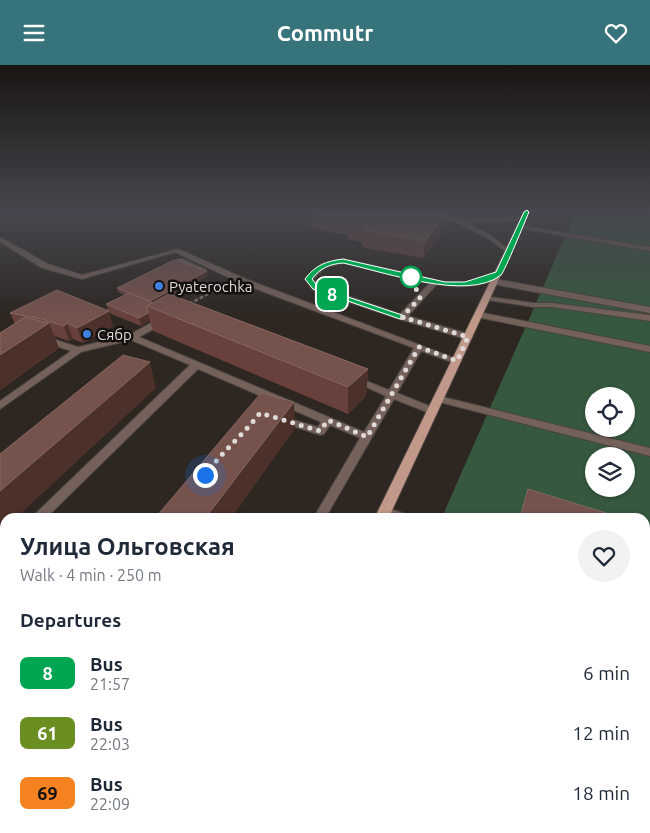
<!DOCTYPE html>
<meta charset="utf-8">
<style>
:root{--surface:#fff;--page:#f2f2f3;--text:#1f2937;--muted:#747a83;--accent:#36737a}
body{margin:0;font-family:Ubuntu,sans-serif;background:var(--page);color:var(--text);height:100vh;display:flex;flex-direction:column;font-size:19px;white-space:nowrap}
*{box-sizing:border-box;margin:0}
p{font-size:16px;color:var(--muted)}
.icon{flex:none;width:28px;height:28px;fill:none;stroke:currentColor;stroke-width:2;stroke-linecap:round;stroke-linejoin:round}
.map{position:relative;flex:1;overflow:hidden}
.side{position:absolute;left:0px;top:448px;width:650px;height:321px;display:flex;flex-direction:column;background:var(--surface);border-radius:15px 15px 0 0;box-shadow:0 1px 4px #0004}
.side>*{flex:none}
.badge{padding:0 10px;border-radius:8px;font-size:18px;line-height:32px}
.controls{position:absolute;left:585px;top:322px;display:grid;gap:10px}
.controls a{display:grid;place-items:center;width:50px;height:50px;border-radius:50%;background:var(--surface);box-shadow:0 1px 4px #0004;font-size:25px}
.you{position:absolute;width:25px;height:25px;margin:-12px;border:4px solid #fff;border-radius:50%;background:#1a73e8;box-shadow:0 0 0 8px #1a73e833}
.map>.badge{position:absolute;translate:-50% -50%;box-shadow:0 0 0 2px #fff}
h2{padding:0 20px;font-size:19px;line-height:45px}
.round{display:grid;place-items:center;flex:none;width:52px;height:52px;border-radius:26px;background:var(--page)}
.headline{display:flex;align-items:center;justify-content:space-between;height:85px;padding:0 20px}
h1{font-size:24px;font-weight:700;line-height:38px}
ul{padding:0;list-style:none}
li{display:flex;align-items:center;gap:15px;height:60px;padding:0 20px}
li div{flex:1}
li b{display:block;font-size:19px}
li em{font-style:normal}
li .badge{min-width:55px;font-weight:700;text-align:center}
header{display:flex;justify-content:space-between;align-items:center;height:65px;padding:0 20px;background:var(--accent);color:#fff;font-size:22px;font-weight:700}
.map>svg:first-child{display:block}
</style>
<header><svg class="icon" aria-label="menu" viewBox="0 0 24 24"><path d="M4 6h16M4 12h16M4 18h16"/></svg>Commutr<svg class="icon" aria-label="heart" viewBox="0 0 24 24"><path d="M12 20l-8-8c-3-5 5-10 8-4 3-6 11-1 8 4z"/></svg></header>
<div class="map">
<svg width="650" height="768" viewBox="0 0 650 768">
<rect width="100%" height="100%" fill="#2d2621"/>
<path fill="#36583e" fill-rule="evenodd" d="M576 147H650V768H304L306 764H645V452H442ZM594 331H626V364H594ZM594 391H626V424H594Z"/>
<g fill="none" stroke-linecap="round" stroke-linejoin="round">
<g stroke="#49433e" stroke-width="2">
<g id="lane">
<path d="M433 150C464 154 493 154 524 151L527 153 524 155 489 158 466 157 490 170 511 186 512 187 509 189 486 172 455 157 431 153 430 152Z"/>
<polygon points="520,160 650,182 650,186 518,163 518,161"/>
<polygon points="0,172 48,199 82,210 178,184 246,214 462,296 457,299 454,298 421,286 397,328 437,344 438,346 437,348 429,348 394,334 326,452 314,452 360,373 330,360 324,369 320,370 277,356 276,354 281,351 318,362 321,357 198,304 47,452 33,452 35,449 190,300 131,275 81,287 0,344 0,336 71,286 41,276 41,272 47,272 78,282 129,270 162,252 168,252 168,256 139,272 364,367 386,331 348,314 350,312 356,312 389,325 414,283 240,218 175,187 82,214 42,203 0,177"/>
<polygon points="177,194 183,194 206,205 199,207 177,198"/>
<path d="M343 194 445 217H465L480 214 499 206 503 208C486 222 458 224 437 219L408 251 472 270 473 272 469 275 399 254 313 225 305 214 321 199ZM343 198 430 218 400 249 319 221 313 214 326 202Z"/>
<polygon points="485,231 533,238 552,238 650,250 650,256 552,242 533,242 488,235 484,233"/>
<polygon points="479,247 650,281 650,287 476,252 476,248"/>
<polygon points="439,331 650,383 650,391 435,336 434,334 435,332"/>
<polygon points="384,442 406,449 408,452 386,452 380,450 378,447 380,444"/>
<polygon points="5,480 5,494 0,496 0,481"/>
<polygon points="645,528 650,529 650,542 645,541"/>
<polygon points="645,748 650,750 650,768 643,768 638,764 645,764"/>
<polygon points="129,764 149,764 147,768 127,768"/>
</g>
</g>
<g stroke="#49433e" stroke-width="2">
<polygon id="street" points="495,214 650,242 650,248 492,219 491,217"/>
</g>
<g stroke="#49433e" stroke-width="2">
<g id="primary">
<polygon points="524,147 530,147 389,452 375,452"/>
<polygon points="221,764 243,764 241,768 219,768"/>
</g>
</g>
<polyline stroke="#78716d" stroke-width="2.5" stroke-dasharray="4 2" stroke-linecap="butt" points="189,239 223,221"/>
<polyline stroke="#78716d" stroke-width="5" stroke-dasharray="8 4" stroke-linecap="butt" points="0,642 5,637"/>
<use href="#lane" fill="#74615a" fill-rule="evenodd"/>
<use href="#street" fill="#74615a" fill-rule="evenodd"/>
<use href="#primary" fill="#c1988a" fill-rule="evenodd"/>
</g>
<g fill="#69413c">
<polygon points="311,147 449,147 447,161 423,193 362,182 362,177 348,174 348,170 311,163"/>
<polygon points="208,211 172,230 368,304 366,331 348,349 153,266 150,256 141,261 109,248 113,261 83,278 73,274 69,276 54,271 59,283 0,325 0,268 15,259 10,248 108,246 106,239 125,230 118,227 117,223"/>
<polygon points="456,764 518,764 518,768 455,768"/>
</g>
<g fill="#4c302a">
<polygon points="448,147 449,147 447,161 423,193 425,176"/>
<polygon points="207,206 208,211 152,241 150,236"/>
<polygon points="109,246 113,261 83,278 77,263"/>
<polygon points="148,248 150,256 141,261 139,253"/>
<polygon points="49,258 59,283 0,325 0,290"/>
<polygon points="67,258 73,274 69,276 64,261"/>
<polygon points="150,297 156,323 17,452 5,452 5,464 0,468 0,426"/>
<polygon points="368,304 366,331 348,349 348,322"/>
<polygon points="294,337 295,364 232,452 206,452"/>
<polygon points="29,764 63,764 60,768 26,768"/>
</g>
<g fill="#76524c" stroke="#866762">
<polygon points="311,147 448,147 425,176 362,165 367,161 348,158 352,154"/>
<polygon points="174,195 207,206 150,236 117,223"/>
<polygon points="57,225 109,246 77,263 67,258 64,261 42,254 10,248"/>
<polygon points="129,228 153,238 147,241 148,248 139,253 106,239"/>
<polygon points="169,229 368,304 348,322 147,241"/>
<polygon points="25,252 49,258 0,290 0,268"/>
<polygon points="123,290 150,297 0,426 0,389"/>
<polygon points="261,328 294,337 206,452 156,452"/>
<polygon points="528,424 619,452 520,452"/>
<polygon points="5,692 5,764 29,764 26,768 0,768 0,699"/>
<polygon points="459,764 518,764 518,768 458,768"/>
</g>
<linearGradient id="sky" x2="0" y2="1"><stop stop-color="#191512"/><stop offset="0.58" stop-color="#46474e"/><stop offset="1" stop-color="#46474e" stop-opacity="0"/></linearGradient>
<rect width="650" height="254" fill="url(#sky)"/>
<path fill="#00a651" stroke="#fff" d="M527 145 529 147C525 156 505 206 501 210 468 237 381 206 343 198 330 199 320 203 312 214L318 222 405 251V254H400L313 224 305 214C315 200 327 196 343 194L445 217H465L496 207 524 147Z"/>
<g fill="none" stroke-linecap="round" stroke-linejoin="round">
<path stroke="#dfdad7" stroke-width="5" stroke-dasharray="0 9" d="M205 410C221 388 243 370 260 348L320 366 328 355 367 372 419 282 457 296 468 272 402 252 420 233 411 212"/>
</g>
<circle fill="#fff" stroke="#00a651" stroke-width="2.5" cx="411" cy="212" r="10"/>
<g fill="#3f7fe0" stroke="#13100e" stroke-width="2">
<circle cx="159" cy="221" r="5"/>
<circle cx="87" cy="269" r="5"/>
</g>
<g text-anchor="middle" dominant-baseline="central" stroke-width="5" stroke-linejoin="round" paint-order="stroke">
<g font-size="15" fill="#dfdad7" stroke="#13100e" text-anchor="start">
<text x="169" y="221">Pyaterochka</text>
<text x="97" y="269">Сябр</text>
</g>
</g>
</svg>
<div class="controls">
<a><svg class="icon" aria-label="locate" viewBox="0 0 24 24"><circle cx="12" cy="12" r="6"/><path d="M12 2v4M12 18v4M2 12h4M18 12h4"/></svg></a>
<a><svg class="icon" aria-label="layers" viewBox="0 0 24 24"><path d="M12 4l9 5-9 5-9-5zM3 14l9 5 9-5"/></svg></a>
</div>
<div class="you" style="left:205px;top:410px"></div>
<b class="badge" style="left:332px;top:229px;background:#00a651;color:#fff">8</b>
<section class="side">
<div class="headline"><div><h1>Улица Ольговская</h1><p>Walk · 4 min · 250 m</p></div><a class="round"><svg class="icon" aria-label="heart" viewBox="0 0 24 24"><path d="M12 20l-8-8c-3-5 5-10 8-4 3-6 11-1 8 4z"/></svg></a></div>
<h2>Departures</h2>
<ul>
<li><span class="badge" style="background:#00a651;color:#fff">8</span><div><b>Bus</b><p>21:57</p></div><em>6 min</em></li>
<li><span class="badge" style="background:#6b8e23;color:#fff">61</span><div><b>Bus</b><p>22:03</p></div><em>12 min</em></li>
<li><span class="badge" style="background:#f58220;color:#111">69</span><div><b>Bus</b><p>22:09</p></div><em>18 min</em></li>
</ul>
</section>
</div>
